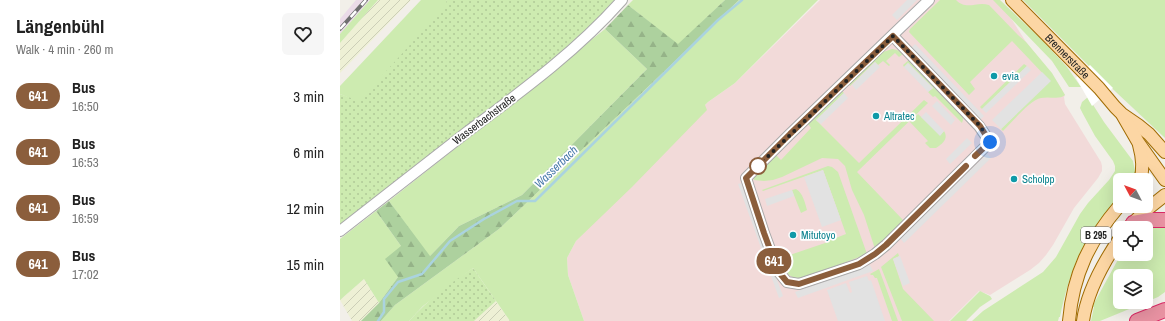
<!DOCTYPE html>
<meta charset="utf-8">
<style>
:root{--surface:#fff;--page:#f6f6f6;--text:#222;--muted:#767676}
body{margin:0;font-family:"Archivo Narrow",sans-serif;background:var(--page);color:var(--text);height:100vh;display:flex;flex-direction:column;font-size:15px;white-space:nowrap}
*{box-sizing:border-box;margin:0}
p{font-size:13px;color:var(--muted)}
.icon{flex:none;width:22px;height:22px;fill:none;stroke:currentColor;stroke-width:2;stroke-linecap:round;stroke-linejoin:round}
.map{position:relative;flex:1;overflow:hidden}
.side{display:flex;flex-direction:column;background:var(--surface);width:340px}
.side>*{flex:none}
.badge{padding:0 8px;border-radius:13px;font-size:14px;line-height:26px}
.needle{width:26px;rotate:311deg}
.tools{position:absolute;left:773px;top:173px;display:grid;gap:8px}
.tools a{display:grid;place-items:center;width:40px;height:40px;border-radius:6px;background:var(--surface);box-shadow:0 4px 16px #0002;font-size:20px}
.you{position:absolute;width:20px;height:20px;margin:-10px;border:3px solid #fff;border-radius:50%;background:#1a73e8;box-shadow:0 0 0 6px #1a73e833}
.map>.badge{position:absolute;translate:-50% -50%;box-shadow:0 0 0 2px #fff}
.round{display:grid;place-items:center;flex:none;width:42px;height:42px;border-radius:6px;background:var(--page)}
.summary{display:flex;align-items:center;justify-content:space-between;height:68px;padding:0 16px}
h1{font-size:19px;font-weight:800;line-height:30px}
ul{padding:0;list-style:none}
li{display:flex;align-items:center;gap:12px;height:56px;padding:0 16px}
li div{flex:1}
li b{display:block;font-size:15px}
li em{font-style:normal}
li .badge{min-width:44px;font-weight:700;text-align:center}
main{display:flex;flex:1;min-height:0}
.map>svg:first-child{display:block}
</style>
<main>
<section class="side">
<div class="summary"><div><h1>Längenbühl</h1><p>Walk · 4 min · 260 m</p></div><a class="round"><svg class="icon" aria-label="heart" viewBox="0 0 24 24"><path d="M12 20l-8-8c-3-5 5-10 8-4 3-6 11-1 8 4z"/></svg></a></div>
<ul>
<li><span class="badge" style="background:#8b5e3c;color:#fff">641</span><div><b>Bus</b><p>16:50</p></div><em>3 min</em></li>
<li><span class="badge" style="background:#8b5e3c;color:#fff">641</span><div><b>Bus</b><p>16:53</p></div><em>6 min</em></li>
<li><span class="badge" style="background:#8b5e3c;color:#fff">641</span><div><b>Bus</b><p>16:59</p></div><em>12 min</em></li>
<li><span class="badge" style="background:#8b5e3c;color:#fff">641</span><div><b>Bus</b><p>17:02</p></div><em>15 min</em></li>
</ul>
</section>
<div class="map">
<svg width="825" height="321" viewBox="0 0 825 321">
<defs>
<pattern id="farmland-furrows" width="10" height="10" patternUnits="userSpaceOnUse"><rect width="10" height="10" fill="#eef0d5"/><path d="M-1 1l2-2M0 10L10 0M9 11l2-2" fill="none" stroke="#ccceb7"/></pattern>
<pattern id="forest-firs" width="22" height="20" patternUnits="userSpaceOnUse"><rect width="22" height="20" fill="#add19e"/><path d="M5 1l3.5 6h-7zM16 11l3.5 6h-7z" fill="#95b388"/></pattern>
<pattern id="garden-dots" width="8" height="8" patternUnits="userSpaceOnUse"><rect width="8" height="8" fill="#cdebb0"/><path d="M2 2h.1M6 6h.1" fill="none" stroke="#b0c997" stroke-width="1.8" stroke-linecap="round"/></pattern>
</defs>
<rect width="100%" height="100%" fill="#f2efe9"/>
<polygon fill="#f2dad9" points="480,0 656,0 667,12 686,42 703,63 718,83 725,95 724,97 725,104 761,162 762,166 762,171 758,178 734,208 713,245 706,255 699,263 690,270 650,295 639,291 609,321 244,321 228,275 227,258 236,241 368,102 395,83"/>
<polygon fill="#ebdbe8" points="16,0 30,0 0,34 0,19"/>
<g fill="url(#farmland-furrows)">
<polygon points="38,0 71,0 0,73 0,43"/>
<polygon points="24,279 39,303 21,321 12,321 0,300"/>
<polygon points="156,301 170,321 134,321"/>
</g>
<g fill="#cdebb0" fill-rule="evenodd">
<polygon points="30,0 38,0 0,43 0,34"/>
<polygon points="81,0 106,0 108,4 19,102 0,94 0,86"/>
<polygon points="293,0 385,0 338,45 288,5"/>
<polygon points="399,0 478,0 395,83 368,102 365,105 367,110 292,187 236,241 227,258 228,275 244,321 170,321 133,268 83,306 69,321 41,321 55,305 159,229"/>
<path d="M600 0H616C627 11 636 1 649 5L678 35 686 42 712 73 725 95C720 100 709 96 701 98 690 100 672 122 663 131L661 129 710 81 672 41 630 82 635 89 629 95 569 32 570 29Z"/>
<polygon points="653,0 660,0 701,39 727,67 741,87 729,87 712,61"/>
<polygon points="683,0 825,0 825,138 761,78"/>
<polygon points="265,29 307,69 182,195 119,226 89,257 49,201"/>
<polygon points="552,49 557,50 563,54 559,57 555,53 546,61 550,65 549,66 543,61 538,65 535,62 510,86 509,84 543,52"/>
<polygon points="569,60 623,116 623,120 622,123 595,96 593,97 588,92 593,88 568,63 564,67 563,65"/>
<polygon points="684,64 687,66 642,109 640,107"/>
<polygon points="502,91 504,93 476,120 519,163 584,100 588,103 517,172 564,221 535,249 524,215 512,190 505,166 498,159 482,158 442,177 433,180 424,181 414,180 414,177 436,155 441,160 471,128 468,124"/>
<path d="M748 97 764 122 793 161 795 171V175L792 180H780V197C773 204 766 212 760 220 738 249 727 282 720 317H719L718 321H632L643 311 703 272 716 257 740 214 748 203 769 180 775 171V166L773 161 755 136 743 114 740 108 742 102Z"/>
<path d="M578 114 600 135 604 131C609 139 602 144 596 148H590L585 143 588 141 570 122Z"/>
<path d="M488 166 492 167 498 172 527 254 470 276C451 281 447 277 441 258L488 242V241L506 234 483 170 423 191 422 190Z"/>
<path d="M456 189C463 193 465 203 467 210L461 213 452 190Z"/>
<polygon points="36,211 61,246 58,277 39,303 24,279 0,300 0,239"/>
<path d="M825 223V292L818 297 782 312 760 321H751L754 307H752L781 254H806V228H802ZM780 276H806V302H780Z"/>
<polygon points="558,253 559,256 553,259 563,289 594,321 562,321 541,267"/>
<polygon points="539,269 558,321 552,321 537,278 535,278 533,275 531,275 530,274"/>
<polygon points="640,291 650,296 652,299 640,307 626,321 610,321"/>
</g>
<polygon fill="url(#forest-firs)" points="385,0 399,0 159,229 55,305 41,321 21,321 39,303 58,277 45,259 61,246 36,211 49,201 90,256 119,226 182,195 307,69 265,29 288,5 338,44"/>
<g fill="url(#garden-dots)">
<polygon points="106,0 277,0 236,42 0,228 0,94 19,101 107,4"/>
<path d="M133 268 156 301 134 321H69C89 299 108 285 133 268Z"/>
</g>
<g fill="#e2e2e2">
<polygon points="567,0 577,0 557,20 552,15"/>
<polygon points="575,44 644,116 639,121 570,49"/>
<polygon points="535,62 540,67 516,90 512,85"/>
<polygon points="568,63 593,88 588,92 564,67"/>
<polygon points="687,66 691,70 646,113 642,109"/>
<polygon points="702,72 711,81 661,129 652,120"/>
<polygon points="504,93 508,98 481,124 476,120"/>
<polygon points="597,101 615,120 611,125 592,106"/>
<polygon points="586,112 604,131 600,136 581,117"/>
<polygon points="627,138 632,143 610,164 606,159"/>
<polygon points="647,154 651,158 564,243 560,238"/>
<polygon points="483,170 501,220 482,227 464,177"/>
<polygon points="401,183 443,296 439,298 398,184"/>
<polygon points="452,190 454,196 427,206 425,199"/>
<polygon points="560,256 570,283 563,286 553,259"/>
<polygon points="530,265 533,271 458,298 455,292"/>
<polygon points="527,276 529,281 531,280 545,321 498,321 487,290 506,283 510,293 512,292 509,282"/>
</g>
<polygon fill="#fff" points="750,65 773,88 752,106 736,78"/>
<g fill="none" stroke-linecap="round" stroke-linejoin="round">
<polyline stroke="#aad3df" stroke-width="2.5" points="38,321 44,312 44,299 58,282 82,274 110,241 144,219 177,201 195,201 378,20 402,0"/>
<g stroke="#a9a9a9" stroke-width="12">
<g id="minor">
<polyline points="553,36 639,126 650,142 546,245 535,254 519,264 459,284 447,282 438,271 424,233 406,178 450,134 589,0"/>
<path d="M0 231C42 198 85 165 127 132 182 91 237 51 282 0"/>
</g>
</g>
<g stroke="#a06b00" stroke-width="14">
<g id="major">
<path id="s1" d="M672 0 759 88 775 107 782 114 798 125 809 134 825 152"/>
<polyline points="783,116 798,142 825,180"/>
<path d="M799 145C802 156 804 169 800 180"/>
<polyline points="790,226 805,211 825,195"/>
<path d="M729 321C733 274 750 240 780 205"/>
<path d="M743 321C747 291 763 263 780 238"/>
</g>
</g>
<g stroke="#dc2a67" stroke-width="16">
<g id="highway">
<polyline points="793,223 810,220 825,220"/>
<polyline points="797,321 825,310"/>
</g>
</g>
<use href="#minor" stroke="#fff" stroke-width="10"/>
<use href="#major" stroke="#fcd6a4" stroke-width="12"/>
<use href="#highway" stroke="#e892a2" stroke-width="14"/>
<g stroke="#707070" stroke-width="4">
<polyline id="rail" points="0,29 26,0"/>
</g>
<use href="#rail" stroke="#fff" stroke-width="2.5" stroke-dasharray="8" stroke-linecap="butt"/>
</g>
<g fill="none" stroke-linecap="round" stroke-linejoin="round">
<g stroke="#fff" stroke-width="9">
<polyline id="line" points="626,166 546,245 535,254 519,264 459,284 447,282 438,271 424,233 406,178 450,134 553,36 640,126 650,142 635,156"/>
</g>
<use href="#line" stroke="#8b5e3c" stroke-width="6"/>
<polyline stroke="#222" stroke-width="4" stroke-dasharray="0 7.2" points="418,166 553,36 640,126 650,142"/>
</g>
<g fill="#0f9aa8" stroke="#fff" stroke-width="1.5">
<circle cx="654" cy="76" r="4"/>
<circle cx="536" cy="116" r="4"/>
<circle cx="674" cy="179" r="4"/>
<circle cx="453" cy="235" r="4"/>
</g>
<circle fill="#fff" stroke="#8b5e3c" stroke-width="2" cx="418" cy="166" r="8"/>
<g text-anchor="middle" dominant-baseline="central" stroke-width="3.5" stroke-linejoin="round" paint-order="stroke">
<rect fill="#fff" stroke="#646464" stroke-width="1" x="741" y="227" width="30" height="16" rx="3"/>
<g font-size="10" font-weight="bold" fill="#222">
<text x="756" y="235">B 295</text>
</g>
<g font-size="11" fill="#222" stroke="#fff">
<text stroke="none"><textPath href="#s1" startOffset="79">Brennerstraße</textPath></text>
<text transform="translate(144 119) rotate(-37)">Wasserbachstraße</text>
</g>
<g font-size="11" fill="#0d838f" stroke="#fff" text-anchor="start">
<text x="662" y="76">evia</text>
<text x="544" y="116">Altratec</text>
<text x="682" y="179">Scholpp</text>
<text x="461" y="235">Mitutoyo</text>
</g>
<g font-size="12" font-style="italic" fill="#4a7aab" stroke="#fff">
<text transform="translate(216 167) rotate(-44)">Wasserbach</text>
</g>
</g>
</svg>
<div class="tools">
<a><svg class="needle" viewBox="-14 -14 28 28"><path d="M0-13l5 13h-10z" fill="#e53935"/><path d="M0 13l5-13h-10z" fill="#767676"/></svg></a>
<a><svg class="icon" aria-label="locate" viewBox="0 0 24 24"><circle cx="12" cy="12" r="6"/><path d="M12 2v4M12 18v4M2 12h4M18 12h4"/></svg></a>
<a><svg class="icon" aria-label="layers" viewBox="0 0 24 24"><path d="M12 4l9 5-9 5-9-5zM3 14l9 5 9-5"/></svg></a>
</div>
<div class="you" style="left:650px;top:142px"></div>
<b class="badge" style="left:434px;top:261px;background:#8b5e3c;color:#fff">641</b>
</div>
</main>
